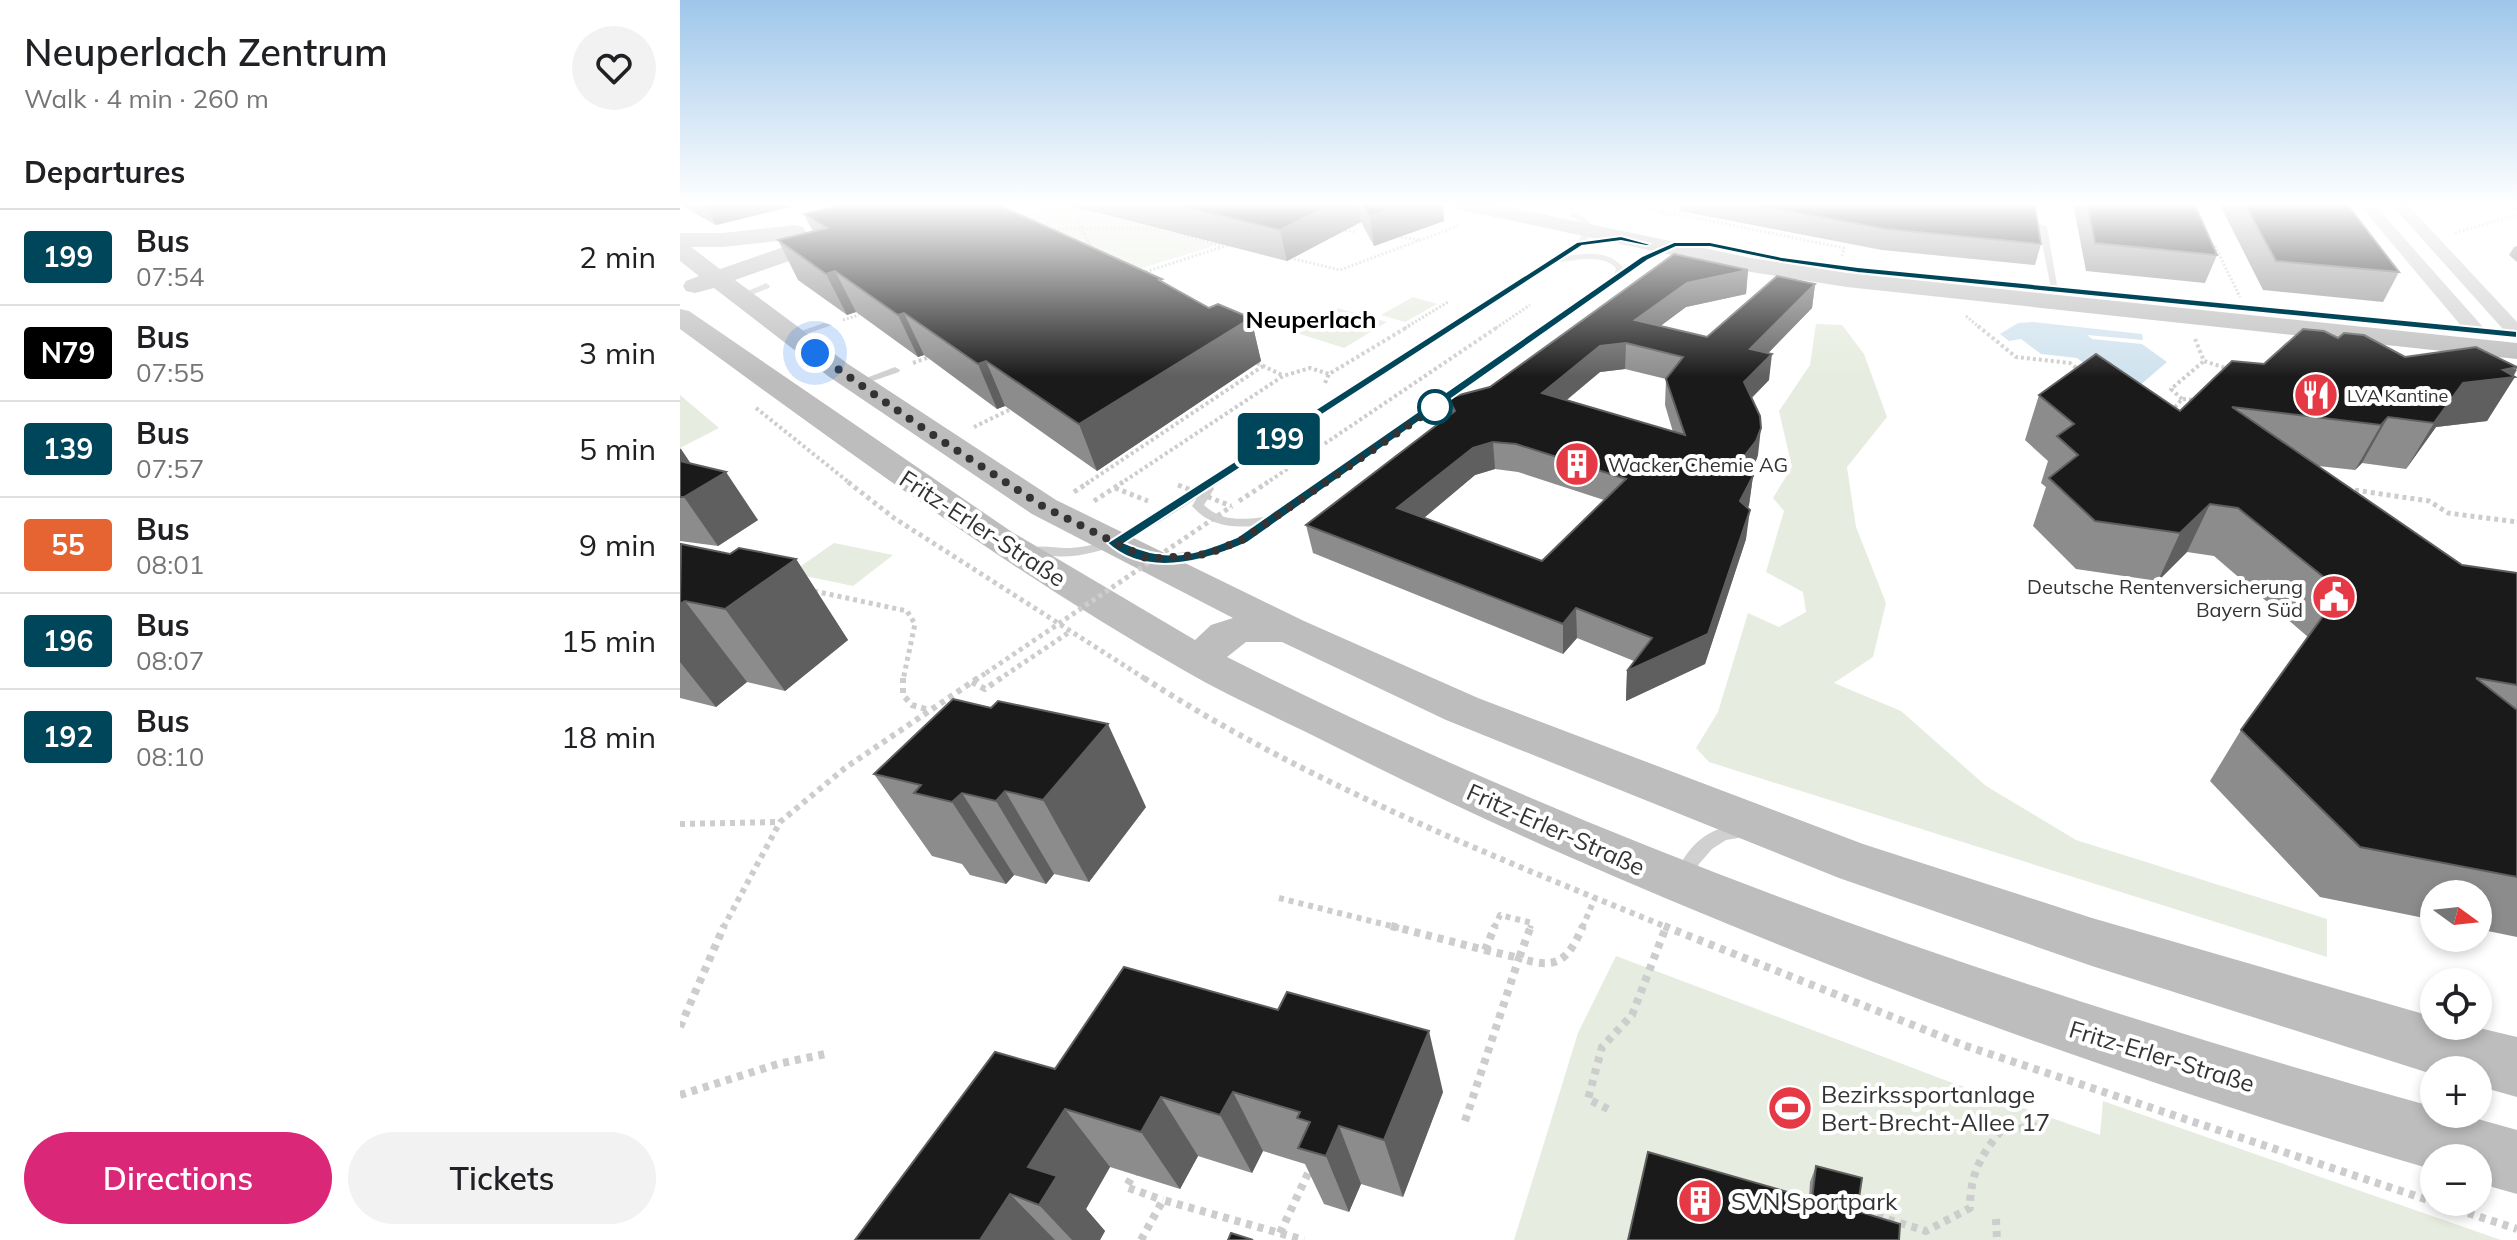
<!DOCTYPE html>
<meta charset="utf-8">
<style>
:root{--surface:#fff;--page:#f2f2f2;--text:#202124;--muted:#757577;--line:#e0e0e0;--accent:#db2777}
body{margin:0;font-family:Mulish,sans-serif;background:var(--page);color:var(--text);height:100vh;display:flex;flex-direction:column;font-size:30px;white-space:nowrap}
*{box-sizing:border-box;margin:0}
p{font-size:26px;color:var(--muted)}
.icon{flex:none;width:44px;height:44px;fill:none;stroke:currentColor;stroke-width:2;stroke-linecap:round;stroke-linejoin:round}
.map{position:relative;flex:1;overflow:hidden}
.drawer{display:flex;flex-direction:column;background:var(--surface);width:680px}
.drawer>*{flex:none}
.badge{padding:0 16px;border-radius:6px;font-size:28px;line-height:52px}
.needle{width:52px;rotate:105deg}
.buttons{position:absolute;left:1740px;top:880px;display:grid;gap:16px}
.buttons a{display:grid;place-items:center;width:72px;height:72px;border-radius:50%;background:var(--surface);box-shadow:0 4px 12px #0003;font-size:40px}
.you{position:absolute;width:40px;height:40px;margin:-20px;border:6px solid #fff;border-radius:50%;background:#1a73e8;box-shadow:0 0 0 12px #1a73e833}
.map>.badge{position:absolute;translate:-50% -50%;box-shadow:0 0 0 4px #fff}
h2{padding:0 24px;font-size:30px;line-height:72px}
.round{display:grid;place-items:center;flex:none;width:84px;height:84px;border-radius:42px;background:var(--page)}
.head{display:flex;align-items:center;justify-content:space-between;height:136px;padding:0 24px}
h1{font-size:38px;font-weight:600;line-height:60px}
.primary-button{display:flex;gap:16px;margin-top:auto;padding:16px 24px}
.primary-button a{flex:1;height:92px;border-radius:48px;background:var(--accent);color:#fff;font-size:32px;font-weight:600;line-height:92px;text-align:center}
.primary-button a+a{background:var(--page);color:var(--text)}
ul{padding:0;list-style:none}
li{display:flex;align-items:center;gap:24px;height:96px;padding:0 24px;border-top:2px solid var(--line)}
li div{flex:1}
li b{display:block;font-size:30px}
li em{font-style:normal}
li .badge{min-width:88px;font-weight:700;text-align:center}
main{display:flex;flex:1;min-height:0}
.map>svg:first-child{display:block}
</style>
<main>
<section class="drawer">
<div class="head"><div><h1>Neuperlach Zentrum</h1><p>Walk · 4 min · 260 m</p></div><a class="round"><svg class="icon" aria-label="heart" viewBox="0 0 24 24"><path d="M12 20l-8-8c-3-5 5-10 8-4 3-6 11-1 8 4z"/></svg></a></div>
<h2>Departures</h2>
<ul>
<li><span class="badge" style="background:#00465a;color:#fff">199</span><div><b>Bus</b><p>07:54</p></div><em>2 min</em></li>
<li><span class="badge" style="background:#000;color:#fff">N79</span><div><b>Bus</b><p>07:55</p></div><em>3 min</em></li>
<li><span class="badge" style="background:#00465a;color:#fff">139</span><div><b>Bus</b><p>07:57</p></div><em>5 min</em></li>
<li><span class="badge" style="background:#e66432;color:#fff">55</span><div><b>Bus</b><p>08:01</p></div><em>9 min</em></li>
<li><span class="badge" style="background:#00465a;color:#fff">196</span><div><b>Bus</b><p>08:07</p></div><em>15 min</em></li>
<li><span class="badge" style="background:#00465a;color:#fff">192</span><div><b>Bus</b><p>08:10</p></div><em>18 min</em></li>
</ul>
<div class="primary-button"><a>Directions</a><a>Tickets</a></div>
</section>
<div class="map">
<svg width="1837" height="1240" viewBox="0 0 1837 1240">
<rect width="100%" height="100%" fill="#fff"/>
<g fill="#e6ecdf">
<polygon points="387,204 537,245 459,269 305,230 369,212"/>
<polygon points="733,297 757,304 725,322 701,315"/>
<polygon points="657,308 707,322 664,348 614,332"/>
<polygon points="1136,324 1162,325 1184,354 1207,417 1167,467 1176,527 1206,603 1193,657 1154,683 1221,711 1306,786 1396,840 1647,919 1647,957 1029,762 1016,748 1038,712 1068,613 1099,627 1126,612 1123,592 1086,572 1104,511 1093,498 1112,467 1099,411 1130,365"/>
<polygon points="0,395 39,428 0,448"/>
<polygon points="154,543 213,555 173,586 111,573"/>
<polygon points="936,956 1270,1082 1420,1135 1423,1101 1821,1240 834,1240 898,1033"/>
</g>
<polygon fill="#cfe2ee" points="1353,322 1462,334 1463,340 1407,335 1412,339 1462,344 1487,362 1459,386 1430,383 1397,358 1361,354 1341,339 1329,341 1320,334 1338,323"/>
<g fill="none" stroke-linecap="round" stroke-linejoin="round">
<g stroke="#cdcdcd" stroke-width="3" stroke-dasharray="2 2" stroke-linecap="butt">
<polyline points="943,203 1164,248 1162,256"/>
<polyline points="1768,203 1837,210"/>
<polyline points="390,204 412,250"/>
<polyline points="914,205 931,203"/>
<polyline points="994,211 1003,203"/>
<polyline points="979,213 996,216"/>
<polyline points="338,219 385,203"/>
<polyline points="366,229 484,228"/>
<polyline points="661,230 676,232"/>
<polyline points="492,232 540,245"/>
<polyline points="1775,233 1837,215"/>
<polyline points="721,237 741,240"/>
<polyline points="1535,246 1560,297"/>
<polyline points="606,257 660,270 778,226"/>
<polyline points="462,273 551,244"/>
<polyline points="1286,316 1300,328"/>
<polyline points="163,320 179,315"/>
<polyline points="725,328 768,302"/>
<polyline points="816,328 850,305"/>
</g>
<g stroke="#cdcdcd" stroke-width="4" stroke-dasharray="3 3" stroke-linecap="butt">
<polyline points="1298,326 1336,357 1390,363 1402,372"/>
<polyline points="1515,339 1524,361 1549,369"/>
<polyline points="233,363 247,358"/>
<polyline points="577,363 602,375"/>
<polyline points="645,383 649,374 729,326"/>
<polyline points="1502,399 1491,389 1524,361"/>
<polyline points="76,408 171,484"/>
<polyline points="1491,412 1502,399 1515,400"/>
<polyline points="294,427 329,410"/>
<polyline points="406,484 583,366"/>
<polyline points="440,484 603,376 630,368 649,374"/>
<polyline points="585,484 819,326"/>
</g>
<g stroke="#cdcdcd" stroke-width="5" stroke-dasharray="4 4" stroke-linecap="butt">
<polyline points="168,482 214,518 467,680"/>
<polyline points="435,488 468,501"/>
<polyline points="1667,489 1749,501 1768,513 1837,522"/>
<polyline points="394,492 409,482"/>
<polyline points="414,501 443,482"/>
<polyline points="559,501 588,482"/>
<polyline points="134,591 227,611 235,624 223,680"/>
<polyline points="295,680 306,673"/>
<polyline points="318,680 391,631"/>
</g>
<g stroke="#cdcdcd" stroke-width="6" stroke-dasharray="5 5" stroke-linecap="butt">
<polyline points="223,678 223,695 232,705 249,710"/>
<path d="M464 678C627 783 810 855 989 928"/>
<polyline points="292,682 305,689 321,678"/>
<polyline points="0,824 99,822"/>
<polyline points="599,898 719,928"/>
<polyline points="43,928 100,822 165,768 298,678"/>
<polyline points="814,928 820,915 852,923 850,928"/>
<polyline points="902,928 915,898"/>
</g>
<g stroke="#cdcdcd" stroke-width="8" stroke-dasharray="6 6" stroke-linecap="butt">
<polyline points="711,926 805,950"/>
<polyline points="984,926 1283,1045 1754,1202"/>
<polyline points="805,950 839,958 851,926"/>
<polyline points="805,950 815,926"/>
<polyline points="0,1027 44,926"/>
<polyline points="0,1095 98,1064 150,1053"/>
<polyline points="928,1109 908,1099 922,1047 952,1015 986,927"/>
<path d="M785 1121 839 958C877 970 887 962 903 926"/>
<polyline points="457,1169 446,1187 483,1200"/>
<polyline points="1754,1202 1837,1229"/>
<path d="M1174 1209 1246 1231 1290 1208C1290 1176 1300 1156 1320 1132L1363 1125"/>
<polyline points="1316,1219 1317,1240"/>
<polyline points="600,1233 631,1167"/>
<polyline points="461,1240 483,1200 624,1240"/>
</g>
<g fill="#d0d0d0" fill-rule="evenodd">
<path d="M890 213C901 213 909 220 914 229L903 246 887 256C907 253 931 250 944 269 978 246 989 243 1030 242L1034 244 1030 246 995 247 974 256 567 543 528 558 473 562 471 559 478 555C518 551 540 549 574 526 550 528 528 525 512 506L517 498C472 527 426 561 370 556 361 555 353 555 347 550 357 543 376 549 390 548 423 547 450 529 478 512L897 242 906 229 903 223 890 217ZM904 259C917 259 927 259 936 268L934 276 587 517C564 519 543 523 524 505L534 489 533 487 878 262Z"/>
<polygon points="1346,219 1367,226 1378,291 1371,289 1359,227 1346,223"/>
<polygon points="86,283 90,286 89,288 61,299 54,297"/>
<polygon points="144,323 152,325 112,339 107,336"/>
<polygon points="215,367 220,370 219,372 178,386 173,383"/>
<path d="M1064 824 1070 826 1073 831 1070 836 1046 840 1032 849 1019 864 1009 882 1003 885 997 882 994 877C1008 845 1028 826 1064 824Z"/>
</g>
<g fill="#d0d0d0" fill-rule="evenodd">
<polygon points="1678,203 1693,203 1802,326 1804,330 1802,334 1788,334"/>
<polygon points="1710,203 1726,203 1837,322 1837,339 1830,337"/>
</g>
<g fill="#bdbdbd" fill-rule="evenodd">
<path d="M231 203H263L261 208 55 280 168 364 376 500 624 621 798 698 1183 844 1412 918 1754 1017V1026H1791L1837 1037V1097L1798 1086V1070H1754L1752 1074 1412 966 1159 878 766 720 602 642H566L547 657C931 851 1340 992 1754 1107V1114H1780L1837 1130V1194L1798 1183V1158H1754V1170C1458 1084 1167 979 885 855 798 817 713 776 628 733 587 713 545 694 505 671 328 570 164 449 0 329V309L9 311 332 532 515 640 531 625 553 618 352 514 148 376 34 288 15 293 6 291 3 286 6 281 19 276 0 261V233H43L115 225 123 227 126 232 123 237 115 239 43 247H11L40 269Z"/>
<polygon points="767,203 809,203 1071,258 1167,273 1837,343 1837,359 1167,287 1071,272 777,209"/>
</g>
<g stroke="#cdcdcd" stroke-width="5" stroke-dasharray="4 4" stroke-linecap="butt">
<polyline points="498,485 551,506"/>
<polyline points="306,673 552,506"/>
</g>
</g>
<g fill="#8c8c8c" fill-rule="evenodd">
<polygon points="0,203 118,203 114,206 36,225 0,205"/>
<polygon points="380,203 763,203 764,221 694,246 681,222 607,261"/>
<polygon points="1000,203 1352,203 1361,244 1355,265 1202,250 1000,211"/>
<polygon points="1393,203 1514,203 1537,255 1525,283 1406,271"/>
<polygon points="1539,203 1666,203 1719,272 1703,302 1583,290"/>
<polygon points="124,214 483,282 529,308 571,318 581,361 417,471 325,406 317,409 244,355 238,357 176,312 167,315 118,280 98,240 133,232"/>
<polygon points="1837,246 1837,262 1829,255 1834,247"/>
<path d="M1068 270 1066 294 1006 307 980 326 1027 337 1135 284 1132 308 1088 353 1089 380 1072 398 1078 455 1073 469 1069 473 1073 476 1069 505 1068 508 1066 539 1025 664 946 701 947 671 954 661 897 638 883 654 633 553 626 525 770 415 768 398 810 387ZM945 369 986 379 985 405 993 432 887 400 920 372ZM815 469 838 472 924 500 862 561 744 518 795 475Z"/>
<polygon points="1658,338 1725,357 1837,370 1807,421 1756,427 1726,469 1682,463 1675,470 1638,466 1782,565 1837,573 1837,937 1798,929 1798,894 1754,894 1754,920 1640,897 1530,781 1561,730 1628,637 1534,556 1507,552 1478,581 1396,569 1353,526 1366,487 1361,483 1368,461 1345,440 1359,395 1500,411 1584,364"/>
<polygon points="0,448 11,464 78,520 38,546 0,541"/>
<polygon points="0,545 50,554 116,559 168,640 105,691 67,682 36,707 0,698"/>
<polygon points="194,774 466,807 409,882 374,874 366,884 334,875 326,884 290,875 282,864 252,856"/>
<polygon points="375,1069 763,1092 723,1197 681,1184 669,1212 644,1204 625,1164 583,1151 572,1173 518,1156 500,1189 430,1167 406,1209 425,1231 420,1240 175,1240"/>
<polygon points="1136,1166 1177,1211 1129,1198 1130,1182"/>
</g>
<g fill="#5f5f5f">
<polygon points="24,203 118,203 114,206 36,225"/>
<polygon points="655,203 678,203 681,222 607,261 600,230"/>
<polygon points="729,203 763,203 764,221 694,246 690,216"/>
<polygon points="1068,270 1066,294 1006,307 955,345 955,320 1007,283"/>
<polygon points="155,271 176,312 167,315 146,274"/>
<polygon points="1135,284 1132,308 1068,374 1070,349"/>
<polygon points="224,313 244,355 238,357 218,315"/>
<polygon points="571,318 581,361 417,471 399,424"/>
<polygon points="946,343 945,369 920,372 863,419 862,393 920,346"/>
<polygon points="1092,354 1089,380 1061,408 1064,382"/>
<polygon points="306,361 325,406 317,409 298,364"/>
<polygon points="1837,368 1833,377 1835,377 1807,421 1756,427 1726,469 1754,423 1783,383 1823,370"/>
<polygon points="1708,417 1682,463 1675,470 1701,425"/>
<polygon points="1081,428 1078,455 1073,469 1056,491 1059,463"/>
<polygon points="813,442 815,469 795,475 721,537 717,508 793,448"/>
<polygon points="0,449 1,449 25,485 46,472 78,520 38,546 4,497 0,480"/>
<polygon points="1073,476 1069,505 1057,530 1060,501"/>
<polygon points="1530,504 1507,552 1478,581 1500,533"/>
<polygon points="1070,510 1066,539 1025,664 946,701 947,671"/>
<polygon points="116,559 168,640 105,691 45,609"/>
<polygon points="5,601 67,682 36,707 0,662 0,604"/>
<polygon points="896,608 897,638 883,654 883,624"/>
<polygon points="428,724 466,807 409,882 363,800"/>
<polygon points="325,791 374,874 366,884 316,801"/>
<polygon points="282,793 334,875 326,884 272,802"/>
<polygon points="749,1031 763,1092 723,1197 704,1140"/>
<polygon points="553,1092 583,1151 572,1173 540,1115"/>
<polygon points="481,1097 518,1156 500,1189 461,1132"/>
<polygon points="385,1109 430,1167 406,1209 425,1231 420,1240 392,1240 359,1205 348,1167"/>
<polygon points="659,1126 681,1184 669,1212 646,1156"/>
<polygon points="330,1194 375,1240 300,1240"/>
</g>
<g fill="#1a1a1a" stroke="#5f5f5f" stroke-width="2" fill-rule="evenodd">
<polygon points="171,203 314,203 482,279 479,280 529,308 538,304 571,318 399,424 306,361 298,364 224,313 218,315 155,271 146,274 98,240 147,228 124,214"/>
<polygon points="488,203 655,203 600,230"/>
<polygon points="682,203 729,203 690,216"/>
<polygon points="1066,203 1350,203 1355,207 1361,244 1205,229"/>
<polygon points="1407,203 1514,203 1537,255 1415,243"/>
<polygon points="1564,203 1666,203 1719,272 1596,261"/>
<path d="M994 254 1068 270 1007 283 955 320 1027 337 1097 276 1135 284 1070 349 1092 354 1064 382 1080 416 1081 428 1076 441 1059 463 1073 476 1060 501 1070 510 1028 634 947 671 972 638 896 608 883 624 626 525 775 411 768 398 810 387ZM946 343 1003 357 986 379 1005 435 862 393 920 346ZM813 442 836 444 946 479 862 561 717 508 793 448Z"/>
<polygon points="1623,329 1644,331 1658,338 1664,333 1684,335 1725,357 1796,347 1837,367 1823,370 1835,377 1783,383 1754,423 1708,417 1701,425 1552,407 1782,565 1837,573 1837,685 1796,678 1837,710 1837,877 1680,847 1561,730 1661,591 1558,508 1530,504 1500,533 1415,521 1369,478 1398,455 1377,436 1394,424 1359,395 1416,354 1500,411 1552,361 1584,364"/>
<polygon points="0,461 46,472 4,497 0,497"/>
<polygon points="1,544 50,554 59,548 116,559 45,609 5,601 0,604"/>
<polygon points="273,699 311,708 318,701 428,724 363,800 325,791 316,801 282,793 272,802 234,793 241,785 194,774"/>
<polygon points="444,967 598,1010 607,992 749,1031 704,1140 659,1126 646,1156 618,1148 630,1122 617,1118 620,1112 553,1092 540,1115 481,1097 461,1132 385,1109 348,1167 377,1176 359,1205 330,1194 300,1240 175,1240 315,1052 375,1069"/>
<polygon points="968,1152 1132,1199 1136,1166 1182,1178 1177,1211 1220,1224 1219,1240 948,1240"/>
<polygon points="551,1233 573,1240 548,1240"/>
</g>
<linearGradient id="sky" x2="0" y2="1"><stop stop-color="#9ec6ea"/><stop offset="0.54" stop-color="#fff"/><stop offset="1" stop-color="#fff" stop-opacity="0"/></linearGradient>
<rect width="1837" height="377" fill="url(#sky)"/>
<path fill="#00465a" stroke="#fff" stroke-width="2" d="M941 236 970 244 966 246 941 241 902 246 445 543C488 563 514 555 557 537L962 256 994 242H1030L1102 257 1178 267 1837 331V338L1178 273 1102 262 1030 247H996L968 260 567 543C524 562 466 579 427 543L897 242Z"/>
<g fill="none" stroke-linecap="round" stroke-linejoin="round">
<polyline stroke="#333" stroke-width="8" stroke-dasharray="0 14.4" points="135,353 247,431 364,507 468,559 528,554 562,540 755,407"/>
</g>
<defs>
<g id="restaurant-disc" transform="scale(2.3)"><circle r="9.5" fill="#e63946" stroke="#fff"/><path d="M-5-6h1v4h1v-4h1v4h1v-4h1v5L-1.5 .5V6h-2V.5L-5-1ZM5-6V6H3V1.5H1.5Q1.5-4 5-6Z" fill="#fff"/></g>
<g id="building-disc" transform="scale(2.3)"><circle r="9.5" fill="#e63946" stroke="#fff"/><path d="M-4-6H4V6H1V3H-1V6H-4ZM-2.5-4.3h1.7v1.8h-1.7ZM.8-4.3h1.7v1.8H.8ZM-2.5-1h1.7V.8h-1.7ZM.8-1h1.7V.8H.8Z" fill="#fff"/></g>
<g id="civic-disc" transform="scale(2.3)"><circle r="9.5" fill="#e63946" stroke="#fff"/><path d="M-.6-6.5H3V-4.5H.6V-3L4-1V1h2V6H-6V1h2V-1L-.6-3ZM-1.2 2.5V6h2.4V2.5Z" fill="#fff"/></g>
<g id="stadium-disc" transform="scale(2.3)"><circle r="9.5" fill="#e63946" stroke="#fff"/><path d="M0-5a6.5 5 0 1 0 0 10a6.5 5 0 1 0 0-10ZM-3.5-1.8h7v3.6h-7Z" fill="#fff"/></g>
</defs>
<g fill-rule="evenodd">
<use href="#restaurant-disc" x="1636" y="395"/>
<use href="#building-disc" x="897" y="464"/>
<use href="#civic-disc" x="1654" y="597"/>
<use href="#stadium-disc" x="1110" y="1108"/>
<use href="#building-disc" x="1020" y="1201"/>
</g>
<circle fill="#fff" stroke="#00465a" stroke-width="4" cx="755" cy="407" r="16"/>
<g text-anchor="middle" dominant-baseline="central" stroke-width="8" stroke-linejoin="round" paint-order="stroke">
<g font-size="18" fill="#333" stroke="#fff" text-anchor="start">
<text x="1667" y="395">LVA Kantine</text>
</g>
<g font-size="20" fill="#333" stroke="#fff" text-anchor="start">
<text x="928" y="464">Wacker Chemie AG</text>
<text x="1623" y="586" text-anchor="end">Deutsche Rentenversicherung<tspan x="1623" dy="23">Bayern Süd</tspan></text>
</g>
<g font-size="24" font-weight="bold" fill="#000" stroke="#fff">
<text x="631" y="319">Neuperlach</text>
</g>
<g font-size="24" fill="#333" stroke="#fff">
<text transform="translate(303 528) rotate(33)">Fritz-Erler-Straße</text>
<text transform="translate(876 829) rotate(24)">Fritz-Erler-Straße</text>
<text transform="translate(1482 1056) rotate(17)">Fritz-Erler-Straße</text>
</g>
<g font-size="24" fill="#333" stroke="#fff" text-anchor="start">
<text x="1141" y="1094">Bezirkssportanlage<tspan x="1141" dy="28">Bert-Brecht-Allee 17</tspan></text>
<text x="1051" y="1201">SVN Sportpark</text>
</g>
</g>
</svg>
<div class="buttons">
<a><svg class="needle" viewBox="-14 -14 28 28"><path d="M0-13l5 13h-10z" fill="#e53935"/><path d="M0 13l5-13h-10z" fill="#757577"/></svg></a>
<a><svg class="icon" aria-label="locate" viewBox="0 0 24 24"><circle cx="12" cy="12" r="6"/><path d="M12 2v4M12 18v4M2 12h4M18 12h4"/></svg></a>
<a>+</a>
<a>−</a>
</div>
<div class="you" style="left:135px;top:353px"></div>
<b class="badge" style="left:599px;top:439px;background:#00465a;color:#fff">199</b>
</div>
</main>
